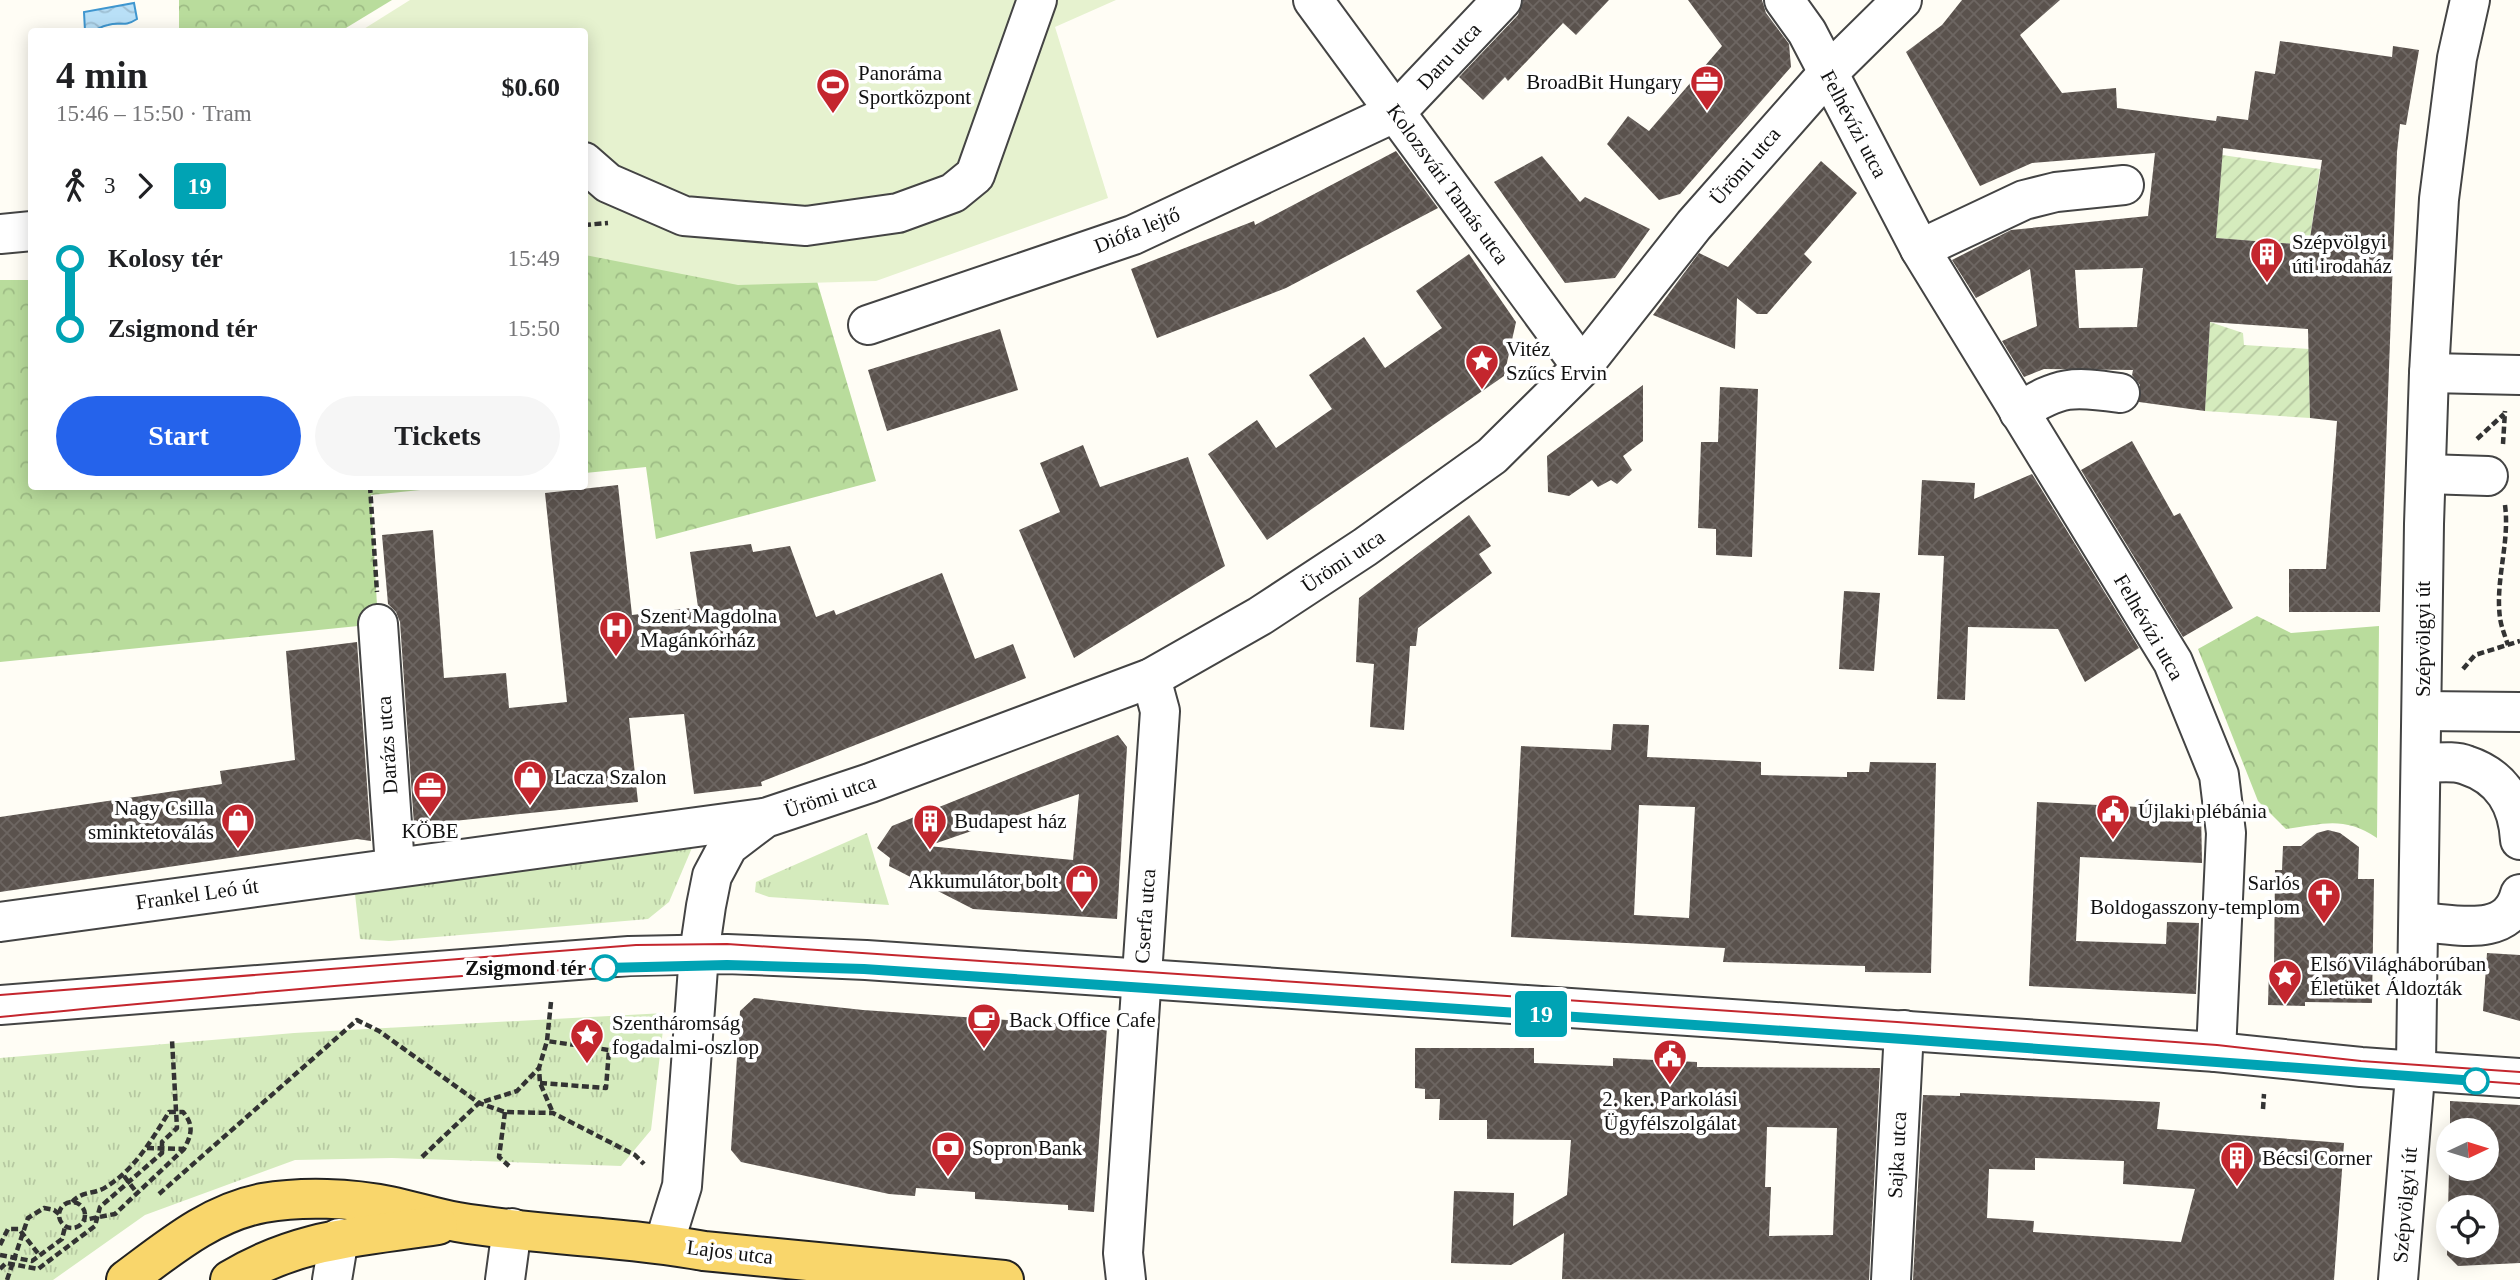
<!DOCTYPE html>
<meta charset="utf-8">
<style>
:root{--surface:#fff;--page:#f6f6f6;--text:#202124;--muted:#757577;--accent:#2563eb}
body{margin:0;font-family:Georgia,serif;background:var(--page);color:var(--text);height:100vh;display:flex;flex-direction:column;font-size:26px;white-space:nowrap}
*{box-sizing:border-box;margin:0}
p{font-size:23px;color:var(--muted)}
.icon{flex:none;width:38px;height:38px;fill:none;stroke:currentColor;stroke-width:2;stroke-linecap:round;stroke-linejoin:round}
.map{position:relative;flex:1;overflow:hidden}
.panel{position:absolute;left:28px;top:28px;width:560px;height:462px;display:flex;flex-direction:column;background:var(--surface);border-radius:7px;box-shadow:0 4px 18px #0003}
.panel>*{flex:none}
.badge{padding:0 14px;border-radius:5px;font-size:24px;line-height:46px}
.needle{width:46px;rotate:86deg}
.controls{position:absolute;left:2436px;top:1118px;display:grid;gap:14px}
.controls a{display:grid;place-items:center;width:63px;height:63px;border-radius:50%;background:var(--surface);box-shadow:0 4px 18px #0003;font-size:35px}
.map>.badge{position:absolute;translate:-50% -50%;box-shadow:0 0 0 4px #fff}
.legs{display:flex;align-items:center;gap:10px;height:77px;padding:0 28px;font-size:23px}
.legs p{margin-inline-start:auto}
.head{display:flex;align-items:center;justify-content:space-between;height:119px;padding:0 28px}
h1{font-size:38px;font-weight:600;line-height:52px}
.primary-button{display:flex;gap:14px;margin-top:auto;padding:14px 28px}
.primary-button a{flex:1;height:80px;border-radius:42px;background:var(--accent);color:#fff;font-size:28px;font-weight:600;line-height:80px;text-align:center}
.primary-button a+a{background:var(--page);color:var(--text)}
ul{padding:0 28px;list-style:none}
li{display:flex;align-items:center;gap:24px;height:70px;font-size:26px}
li i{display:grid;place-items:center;width:10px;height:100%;margin:0 9px;background:currentColor}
li i::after{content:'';width:18px;height:18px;margin:-9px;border:5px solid;border-radius:50%;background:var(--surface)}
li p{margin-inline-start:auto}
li:first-child i{background:linear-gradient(#0000 50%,currentColor 0)}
li:last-child i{background:linear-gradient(currentColor 50%,#0000 0)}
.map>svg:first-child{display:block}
</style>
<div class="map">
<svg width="2520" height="1280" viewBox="0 0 2520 1280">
<defs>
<pattern id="grass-tufts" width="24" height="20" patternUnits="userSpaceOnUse" patternTransform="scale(1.75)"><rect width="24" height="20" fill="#d5ebbd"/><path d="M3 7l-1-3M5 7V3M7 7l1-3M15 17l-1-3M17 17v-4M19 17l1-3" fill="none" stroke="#b6c8a1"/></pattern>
<pattern id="forest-crowns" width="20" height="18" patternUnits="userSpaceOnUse" patternTransform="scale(1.75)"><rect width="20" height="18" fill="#b9dc9c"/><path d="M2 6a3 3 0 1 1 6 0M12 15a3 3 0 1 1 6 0" fill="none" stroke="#9ebc85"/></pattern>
<pattern id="garden-furrows" width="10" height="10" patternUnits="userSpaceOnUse" patternTransform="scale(1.75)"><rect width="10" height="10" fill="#d5ebbd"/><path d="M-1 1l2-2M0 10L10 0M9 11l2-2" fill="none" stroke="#b6c8a1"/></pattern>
<pattern id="water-waves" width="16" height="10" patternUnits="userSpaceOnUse" patternTransform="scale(1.75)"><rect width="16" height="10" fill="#b9e0f7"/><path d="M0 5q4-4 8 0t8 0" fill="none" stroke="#9ebfd3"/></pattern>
<pattern id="building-cross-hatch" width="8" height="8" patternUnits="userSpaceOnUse" patternTransform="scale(1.75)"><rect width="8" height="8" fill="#5a524d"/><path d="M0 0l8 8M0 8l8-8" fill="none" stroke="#6d6662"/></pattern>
</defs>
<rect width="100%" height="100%" fill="#fffdf5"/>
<g fill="url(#grass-tufts)">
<polygon points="867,833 889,905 769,897 755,892 756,882"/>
<polygon points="697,836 669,902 648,919 389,941 360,939 354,885"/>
<polygon points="665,1013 651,1130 621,1166 392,1158 295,1160 145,1215 53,1280 0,1280 0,1058 294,1033"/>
</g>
<g fill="url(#forest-crowns)">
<polygon points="179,0 392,0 341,31 179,32"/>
<polygon points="585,242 806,244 876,481 656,539 646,467 585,473"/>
<polygon points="0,280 31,280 32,486 450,487 371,495 378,624 0,662"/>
<path d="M2257 616 2291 633 2379 626 2377 838C2343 816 2325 824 2286 829L2258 801 2198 649Z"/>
</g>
<g fill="url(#garden-furrows)">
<polygon points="2222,155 2320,169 2309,245 2216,238"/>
<polygon points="2210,322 2243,333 2244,345 2309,349 2310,418 2205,411"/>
</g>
<polygon fill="#e6f2cf" points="410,0 1116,0 1055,27 1108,198 876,281 738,285 585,255 584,32 359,32"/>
<path fill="url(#water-waves)" stroke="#3f96cf" stroke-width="2" d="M134 3 137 19C123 28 121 21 108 25 97 27 98 32 85 31L84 12Z"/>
<g fill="url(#building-cross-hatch)" fill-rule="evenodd">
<polygon points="1523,0 1609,0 1576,35 1563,23 1508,81 1505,77 1483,100 1459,77 1518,15"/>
<polygon points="1688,0 1762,0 1766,13 1789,44 1791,67 1680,194 1659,200 1607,144 1628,116 1649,131 1722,46"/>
<path d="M1962 0H2060L2020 35 2062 93 2116 88 2117 108 2216 121 2217 116 2248 120 2255 71 2275 74 2280 41 2392 57 2393 46 2419 50 2406 125 2400 124 2397 152 2380 612H2289V569H2326L2337 421 2310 418 2308 329 2210 322 2205 411 2139 402 2140 385 2132 375 2133 370 2044 369 2024 377 2002 341 2037 326 2030 269 1976 298 1952 260 2011 230 2148 216 2155 153 2032 163 1980 186 1906 52 1942 25ZM2223 148 2322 160 2309 245 2216 238ZM2143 268 2137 327 2079 328 2075 270Z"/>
<polygon points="1396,151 1438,208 1286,288 1157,338 1131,269 1254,221 1255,225"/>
<polygon points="1542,156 1580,202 1585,197 1650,229 1615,278 1565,283 1494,182"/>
<polygon points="1821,161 1857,193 1804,254 1812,262 1767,314 1757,314 1737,298 1735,349 1653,315 1699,253 1728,267"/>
<polygon points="1469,254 1516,322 1504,376 1267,540 1208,454 1257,420 1276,448 1332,409 1309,375 1364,337 1385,368 1442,328 1416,291"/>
<polygon points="1000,329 1018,390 887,431 868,370"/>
<polygon points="1643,385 1643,441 1623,456 1632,470 1617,484 1611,480 1598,487 1592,480 1569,496 1548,492 1547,456"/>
<polygon points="1720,387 1758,389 1752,557 1716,555 1716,529 1698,528 1701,442 1718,442"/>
<polygon points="2132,441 2174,516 2180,513 2233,608 2183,637 2081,470"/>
<polygon points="1083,445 1100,487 1188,457 1225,566 1074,658 1019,530 1060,512 1040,463"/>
<polygon points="2032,474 2139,648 2085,682 2058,629 1968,627 1965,700 1937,699 1944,556 1918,555 1922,480 1975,483 1974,499"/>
<polygon points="618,485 632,615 698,607 690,552 751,544 753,552 790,546 816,617 834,610 836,615 942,573 975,659 1013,644 1026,678 761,782 762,786 694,794 684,714 629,718 638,802 414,825 400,622 396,612 388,604 382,535 433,530 444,678 506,673 509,708 567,702 545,493"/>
<polygon points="1469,515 1491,546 1479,554 1492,573 1418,628 1416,646 1410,646 1404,730 1370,727 1374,664 1356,662 1359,598"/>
<polygon points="1844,591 1880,593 1874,671 1839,669"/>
<polygon points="357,642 371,841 357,839 0,892 0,817 222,784 220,771 295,760 286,651"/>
<path d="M1613 724 1649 725 1647 757 1761 762V775L1847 777V772H1869L1870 762 1936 763 1931 973 1865 972V966L1723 962 1725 948 1511 937 1521 746 1611 750ZM1639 805 1695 807 1689 918 1634 915Z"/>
<path d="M1118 735 1127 747 1117 919 973 909 889 866 890 858 877 848 892 826ZM1079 794 1073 860 928 846Z"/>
<polygon points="2037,802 2201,810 2202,863 2080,857 2076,941 2166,944 2167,922 2199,923 2196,994 2029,986"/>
<polygon points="2328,830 2340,833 2359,847 2358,879 2374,879 2372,1003 2305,1002 2305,1006 2268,1005 2269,970 2274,970 2275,870 2282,870 2283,846 2301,846 2317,833"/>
<polygon points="2487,953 2520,955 2520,1021 2483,1011"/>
<polygon points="754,998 863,1010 1107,1027 1094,1212 1068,1210 1068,1205 975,1199 975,1192 916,1188 915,1196 889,1194 741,1162 731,1150 740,1011"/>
<path d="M1415 1048H1534V1063L1613 1066V1058L1697 1062V1067L1880 1068 1869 1280 1562 1279 1564 1233 1511 1265 1451 1263 1454 1191 1514 1193 1513 1226 1567 1195 1571 1140 1487 1139V1120H1439L1440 1099H1425V1089L1415 1088ZM1767 1127 1837 1128 1833 1235 1769 1236 1771 1187H1765Z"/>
<path d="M1960 1093 2160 1102 2157 1129 2344 1143 2334 1280H1913L1923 1095 1960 1096ZM2035 1158 2124 1161 2123 1184 2195 1189 2181 1242 2033 1232 2034 1221 1987 1218 1989 1169 2035 1170Z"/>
<path d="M2450 1101 2520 1105V1263L2458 1266 2447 1255 2449 1169H2487V1130H2450ZM2448 1208H2487V1246H2448Z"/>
</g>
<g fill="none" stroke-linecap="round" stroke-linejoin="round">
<g stroke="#444" stroke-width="42">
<g id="minor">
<polyline points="1313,0 1582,367"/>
<polyline points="1784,0 1807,32 1920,249 2173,662 2219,775 2226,833 2216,1052"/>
<polyline points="584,162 608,183 684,216 806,226 898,213 953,193 975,175 1037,0"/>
<polyline points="0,234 32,231"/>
<polyline points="1920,249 2024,200 2056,192 2124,185"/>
<polyline points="868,325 1133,235 1396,112 1502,0"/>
<polyline points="2429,373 2520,375"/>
<path d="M2019 412C2060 386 2072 386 2120 393"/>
<polyline points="2426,474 2488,476"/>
<polyline points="378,624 395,866"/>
<polyline points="2422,711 2520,712"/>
<path d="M2422 763C2436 763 2454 760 2466 765 2503 777 2518 805 2520 840"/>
<polyline points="0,922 763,818"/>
<path d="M2419 922C2456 924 2508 939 2520 894"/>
<polyline points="0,1005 629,956 727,954 866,960 2216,1052 2361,1067 2520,1078"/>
<polyline points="664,1244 682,1186 699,954 706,906 712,876 728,846 765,818 870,783 1151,678 1260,616 1365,547 1492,456 1582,367 1694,225 1828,73 1902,0"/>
<polyline points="332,1280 339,1238"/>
<polyline points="505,1280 512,1228"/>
<polyline points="1126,1280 1123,1253 1160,711 1151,678"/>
<polyline points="1891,1280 1904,1030"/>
<polyline points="2398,1280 2416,1064 2424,524 2429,373 2439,199 2457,58 2470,0"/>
</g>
</g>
<g stroke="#222" stroke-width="42">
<g id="major">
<path d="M126 1280C168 1249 210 1213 263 1203 303 1196 351 1198 390 1206 413 1211 435 1218 457 1222 539 1236 623 1236 704 1251L1004 1280"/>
<path d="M230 1280C300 1238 360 1237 438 1225"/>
</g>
</g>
<g stroke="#333" stroke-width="4.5" stroke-dasharray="7 3.5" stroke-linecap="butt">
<polyline points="584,225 608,223"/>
<polyline points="2477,439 2504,414"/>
<polyline points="2503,444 2505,411"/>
<polyline points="370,486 377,592"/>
<path d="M2505 505C2510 543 2495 580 2500 618 2501 626 2505 636 2508 645"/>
<polyline points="2463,669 2475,655 2520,641"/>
<polyline points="551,1002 547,1041 539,1068 540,1083 553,1113"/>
<polyline points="540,1083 606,1088 609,1050 547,1041"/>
<polyline points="2263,1109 2264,1094"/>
<polyline points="505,1112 499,1157 509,1166"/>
<polyline points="147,1148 184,1149"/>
<polyline points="422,1157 479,1103 517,1091 539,1068"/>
<polyline points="124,1176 137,1193"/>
<polyline points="159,1194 357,1020 379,1031 479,1103 505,1112 553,1113 635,1155 644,1164"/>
<circle cx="72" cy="1215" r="13"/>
<path d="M72 1202C83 1190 94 1195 106 1187 135 1169 151 1141 169 1112H183C194 1125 192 1134 184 1149L115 1214 84 1220"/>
<polyline points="0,1245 8,1229 19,1229 40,1256"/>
<polyline points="0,1255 32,1261 62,1239 65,1227"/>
<polyline points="0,1269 6,1263 38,1269 95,1226 100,1207 162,1153 162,1142 177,1128 172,1040"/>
<polyline points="7,1280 28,1218 44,1208 54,1210 59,1214"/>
</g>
<use href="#minor" stroke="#fff" stroke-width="38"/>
<use href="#major" stroke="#f9d66b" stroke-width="38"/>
<g stroke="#c4262e" stroke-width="2">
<polyline points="0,995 636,945 727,944 1897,1022 2217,1045 2361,1061 2520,1072"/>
<path d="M0 1017C260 993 521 963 783 965L1903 1039 2520 1084"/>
</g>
</g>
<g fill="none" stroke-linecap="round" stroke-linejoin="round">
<g stroke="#fff" stroke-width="16">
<polyline id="line-1" points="605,968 727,965 864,969 1903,1039 2476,1081"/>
</g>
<use href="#line-1" stroke="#00a3b4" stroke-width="10"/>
</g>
<defs>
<g id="office-pin" transform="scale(1.75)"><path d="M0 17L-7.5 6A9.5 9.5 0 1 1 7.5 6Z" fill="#c4262e" stroke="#fff"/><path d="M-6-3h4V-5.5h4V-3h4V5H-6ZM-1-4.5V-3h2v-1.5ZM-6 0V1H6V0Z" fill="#fff"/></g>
<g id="stadium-pin" transform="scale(1.75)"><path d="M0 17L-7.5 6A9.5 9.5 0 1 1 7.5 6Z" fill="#c4262e" stroke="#fff"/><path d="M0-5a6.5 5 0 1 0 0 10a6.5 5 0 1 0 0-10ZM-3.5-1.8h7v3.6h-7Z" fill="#fff"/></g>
<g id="building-pin" transform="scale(1.75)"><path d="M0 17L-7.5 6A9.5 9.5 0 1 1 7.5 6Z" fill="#c4262e" stroke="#fff"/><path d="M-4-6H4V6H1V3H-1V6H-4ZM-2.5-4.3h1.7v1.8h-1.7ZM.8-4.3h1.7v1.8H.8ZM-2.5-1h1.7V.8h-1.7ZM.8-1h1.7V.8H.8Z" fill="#fff"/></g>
<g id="sight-pin" transform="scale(1.75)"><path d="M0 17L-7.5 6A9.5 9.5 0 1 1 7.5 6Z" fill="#c4262e" stroke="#fff"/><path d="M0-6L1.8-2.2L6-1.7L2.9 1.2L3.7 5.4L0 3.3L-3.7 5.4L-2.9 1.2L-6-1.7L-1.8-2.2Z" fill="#fff"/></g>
<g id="hospital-pin" transform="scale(1.75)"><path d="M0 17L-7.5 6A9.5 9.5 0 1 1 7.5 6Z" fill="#c4262e" stroke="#fff"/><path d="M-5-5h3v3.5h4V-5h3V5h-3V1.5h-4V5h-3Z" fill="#fff"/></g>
<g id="shop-pin" transform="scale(1.75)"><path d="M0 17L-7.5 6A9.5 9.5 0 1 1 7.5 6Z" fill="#c4262e" stroke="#fff"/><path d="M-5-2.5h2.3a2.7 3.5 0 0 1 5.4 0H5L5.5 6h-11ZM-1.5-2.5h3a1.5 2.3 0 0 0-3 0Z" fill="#fff"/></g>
<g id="civic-pin" transform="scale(1.75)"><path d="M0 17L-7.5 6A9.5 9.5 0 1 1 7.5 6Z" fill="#c4262e" stroke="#fff"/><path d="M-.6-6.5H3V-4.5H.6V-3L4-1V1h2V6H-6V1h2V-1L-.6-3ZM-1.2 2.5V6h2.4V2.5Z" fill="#fff"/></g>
<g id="church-pin" transform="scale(1.75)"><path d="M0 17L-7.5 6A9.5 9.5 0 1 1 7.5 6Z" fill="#c4262e" stroke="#fff"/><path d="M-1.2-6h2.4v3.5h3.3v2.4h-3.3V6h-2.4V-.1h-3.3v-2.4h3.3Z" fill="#fff"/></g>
<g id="cafe-pin" transform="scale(1.75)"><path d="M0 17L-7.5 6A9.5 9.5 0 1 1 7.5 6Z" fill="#c4262e" stroke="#fff"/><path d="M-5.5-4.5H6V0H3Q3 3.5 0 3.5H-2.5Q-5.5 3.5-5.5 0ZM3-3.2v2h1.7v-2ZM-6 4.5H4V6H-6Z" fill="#fff"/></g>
<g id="bank-pin" transform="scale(1.75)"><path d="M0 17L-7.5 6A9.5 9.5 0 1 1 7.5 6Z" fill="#c4262e" stroke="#fff"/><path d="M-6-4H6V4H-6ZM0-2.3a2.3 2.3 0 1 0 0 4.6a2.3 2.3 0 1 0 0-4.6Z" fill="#fff"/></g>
</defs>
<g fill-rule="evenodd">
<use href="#office-pin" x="1707" y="82"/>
<use href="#stadium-pin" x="833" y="85"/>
<use href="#building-pin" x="2267" y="254"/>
<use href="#sight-pin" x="1482" y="361"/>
<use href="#hospital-pin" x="616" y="628"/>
<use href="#shop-pin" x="530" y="777"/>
<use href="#office-pin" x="430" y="788"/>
<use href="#civic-pin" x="2113" y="811"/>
<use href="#shop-pin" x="238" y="820"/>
<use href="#building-pin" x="930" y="821"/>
<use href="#shop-pin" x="1082" y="881"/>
<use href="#church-pin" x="2324" y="895"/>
<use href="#sight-pin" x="2285" y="976"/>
<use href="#cafe-pin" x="984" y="1020"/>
<use href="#sight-pin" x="587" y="1035"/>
<use href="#civic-pin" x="1670" y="1056"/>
<use href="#bank-pin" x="948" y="1148"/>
<use href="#building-pin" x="2237" y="1158"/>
</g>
<g fill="#fff" stroke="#00a3b4" stroke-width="3.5">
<circle cx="605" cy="968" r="12"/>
<circle cx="2476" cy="1081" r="12"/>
</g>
<g text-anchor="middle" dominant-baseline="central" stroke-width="7" stroke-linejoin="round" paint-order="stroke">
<g font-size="21" fill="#111" stroke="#fff">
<text transform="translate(1449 56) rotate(-47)">Daru utca</text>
<text transform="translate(1854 124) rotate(62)">Felhévízi utca</text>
<text transform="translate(1745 166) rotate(-49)">Ürömi utca</text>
<text transform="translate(1448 184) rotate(54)">Kolozsvári Tamás utca</text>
<text transform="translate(1137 230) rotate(-22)">Diófa lejtő</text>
<text transform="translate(1343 561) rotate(-34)">Ürömi utca</text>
<text transform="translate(2149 627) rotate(60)">Felhévízi utca</text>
<text transform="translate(2423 639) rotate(-90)">Szépvölgyi út</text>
<text transform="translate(387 745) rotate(-94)">Darázs utca</text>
<text transform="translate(830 796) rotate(-19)">Ürömi utca</text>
<text transform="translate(197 894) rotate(-8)">Frankel Leó út</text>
<text transform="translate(1145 916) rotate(-86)">Cserfa utca</text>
<text transform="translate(1897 1155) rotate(-87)">Sajka utca</text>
<text transform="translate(2405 1205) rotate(-85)">Szépvölgyi út</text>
<text transform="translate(730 1252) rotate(7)">Lajos utca</text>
</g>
<g font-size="21" fill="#111" stroke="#fff" text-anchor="start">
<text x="858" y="73">Panoráma<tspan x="858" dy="24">Sportközpont</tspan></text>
<text x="1682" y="82" text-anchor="end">BroadBit Hungary</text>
<text x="2292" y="242">Szépvölgyi<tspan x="2292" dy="24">úti irodaház</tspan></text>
<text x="1506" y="349">Vitéz<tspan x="1506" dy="24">Szűcs Ervin</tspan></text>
<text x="640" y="616">Szent Magdolna<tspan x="640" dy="24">Magánkórház</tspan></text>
<text x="554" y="777">Lacza Szalon</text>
<text x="214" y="808" text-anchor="end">Nagy Csilla<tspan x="214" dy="24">sminktetoválás</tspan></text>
<text x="2138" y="811">Újlaki plébánia</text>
<text x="954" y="821">Budapest ház</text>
<text x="430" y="831" text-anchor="middle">KÖBE</text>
<text x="1058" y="881" text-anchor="end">Akkumulátor bolt</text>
<text x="2300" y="883" text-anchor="end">Sarlós<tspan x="2300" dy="24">Boldogasszony-templom</tspan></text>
<text x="2310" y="964">Első Világháborúban<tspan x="2310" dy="24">Életüket Áldozták</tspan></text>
<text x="1009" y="1020">Back Office Cafe</text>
<text x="612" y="1023">Szentháromság<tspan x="612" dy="24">fogadalmi-oszlop</tspan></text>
<text x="1670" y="1099" text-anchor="middle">2. ker. Parkolási<tspan x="1670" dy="24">Ügyfélszolgálat</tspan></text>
<text x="972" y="1148">Sopron Bank</text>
<text x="2262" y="1158">Bécsi Corner</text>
</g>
<g font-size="21" font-weight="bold" fill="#111" stroke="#fff" text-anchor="end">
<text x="586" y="968">Zsigmond tér</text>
</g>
</g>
</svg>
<div class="controls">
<a><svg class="needle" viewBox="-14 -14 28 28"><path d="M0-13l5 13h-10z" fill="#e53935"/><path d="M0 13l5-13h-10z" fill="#757577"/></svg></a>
<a><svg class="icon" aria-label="locate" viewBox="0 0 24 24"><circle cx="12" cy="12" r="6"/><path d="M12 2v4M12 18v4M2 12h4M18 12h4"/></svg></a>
</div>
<b class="badge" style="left:1541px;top:1014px;background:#00a3b4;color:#fff">19</b>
<section class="panel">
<div class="head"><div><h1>4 min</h1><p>15:46 – 15:50 · Tram</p></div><b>$0.60</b></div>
<div class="legs"><svg class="icon" aria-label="walk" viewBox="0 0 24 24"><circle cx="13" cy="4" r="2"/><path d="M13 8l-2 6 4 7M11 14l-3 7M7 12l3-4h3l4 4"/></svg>3<svg class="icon" aria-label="forward" viewBox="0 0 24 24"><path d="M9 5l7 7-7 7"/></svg><b class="badge" style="background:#00a3b4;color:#fff">19</b></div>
<ul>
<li><i style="color:#00a3b4"></i><b>Kolosy tér</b><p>15:49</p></li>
<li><i style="color:#00a3b4"></i><b>Zsigmond tér</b><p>15:50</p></li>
</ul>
<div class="primary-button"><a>Start</a><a>Tickets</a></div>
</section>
</div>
